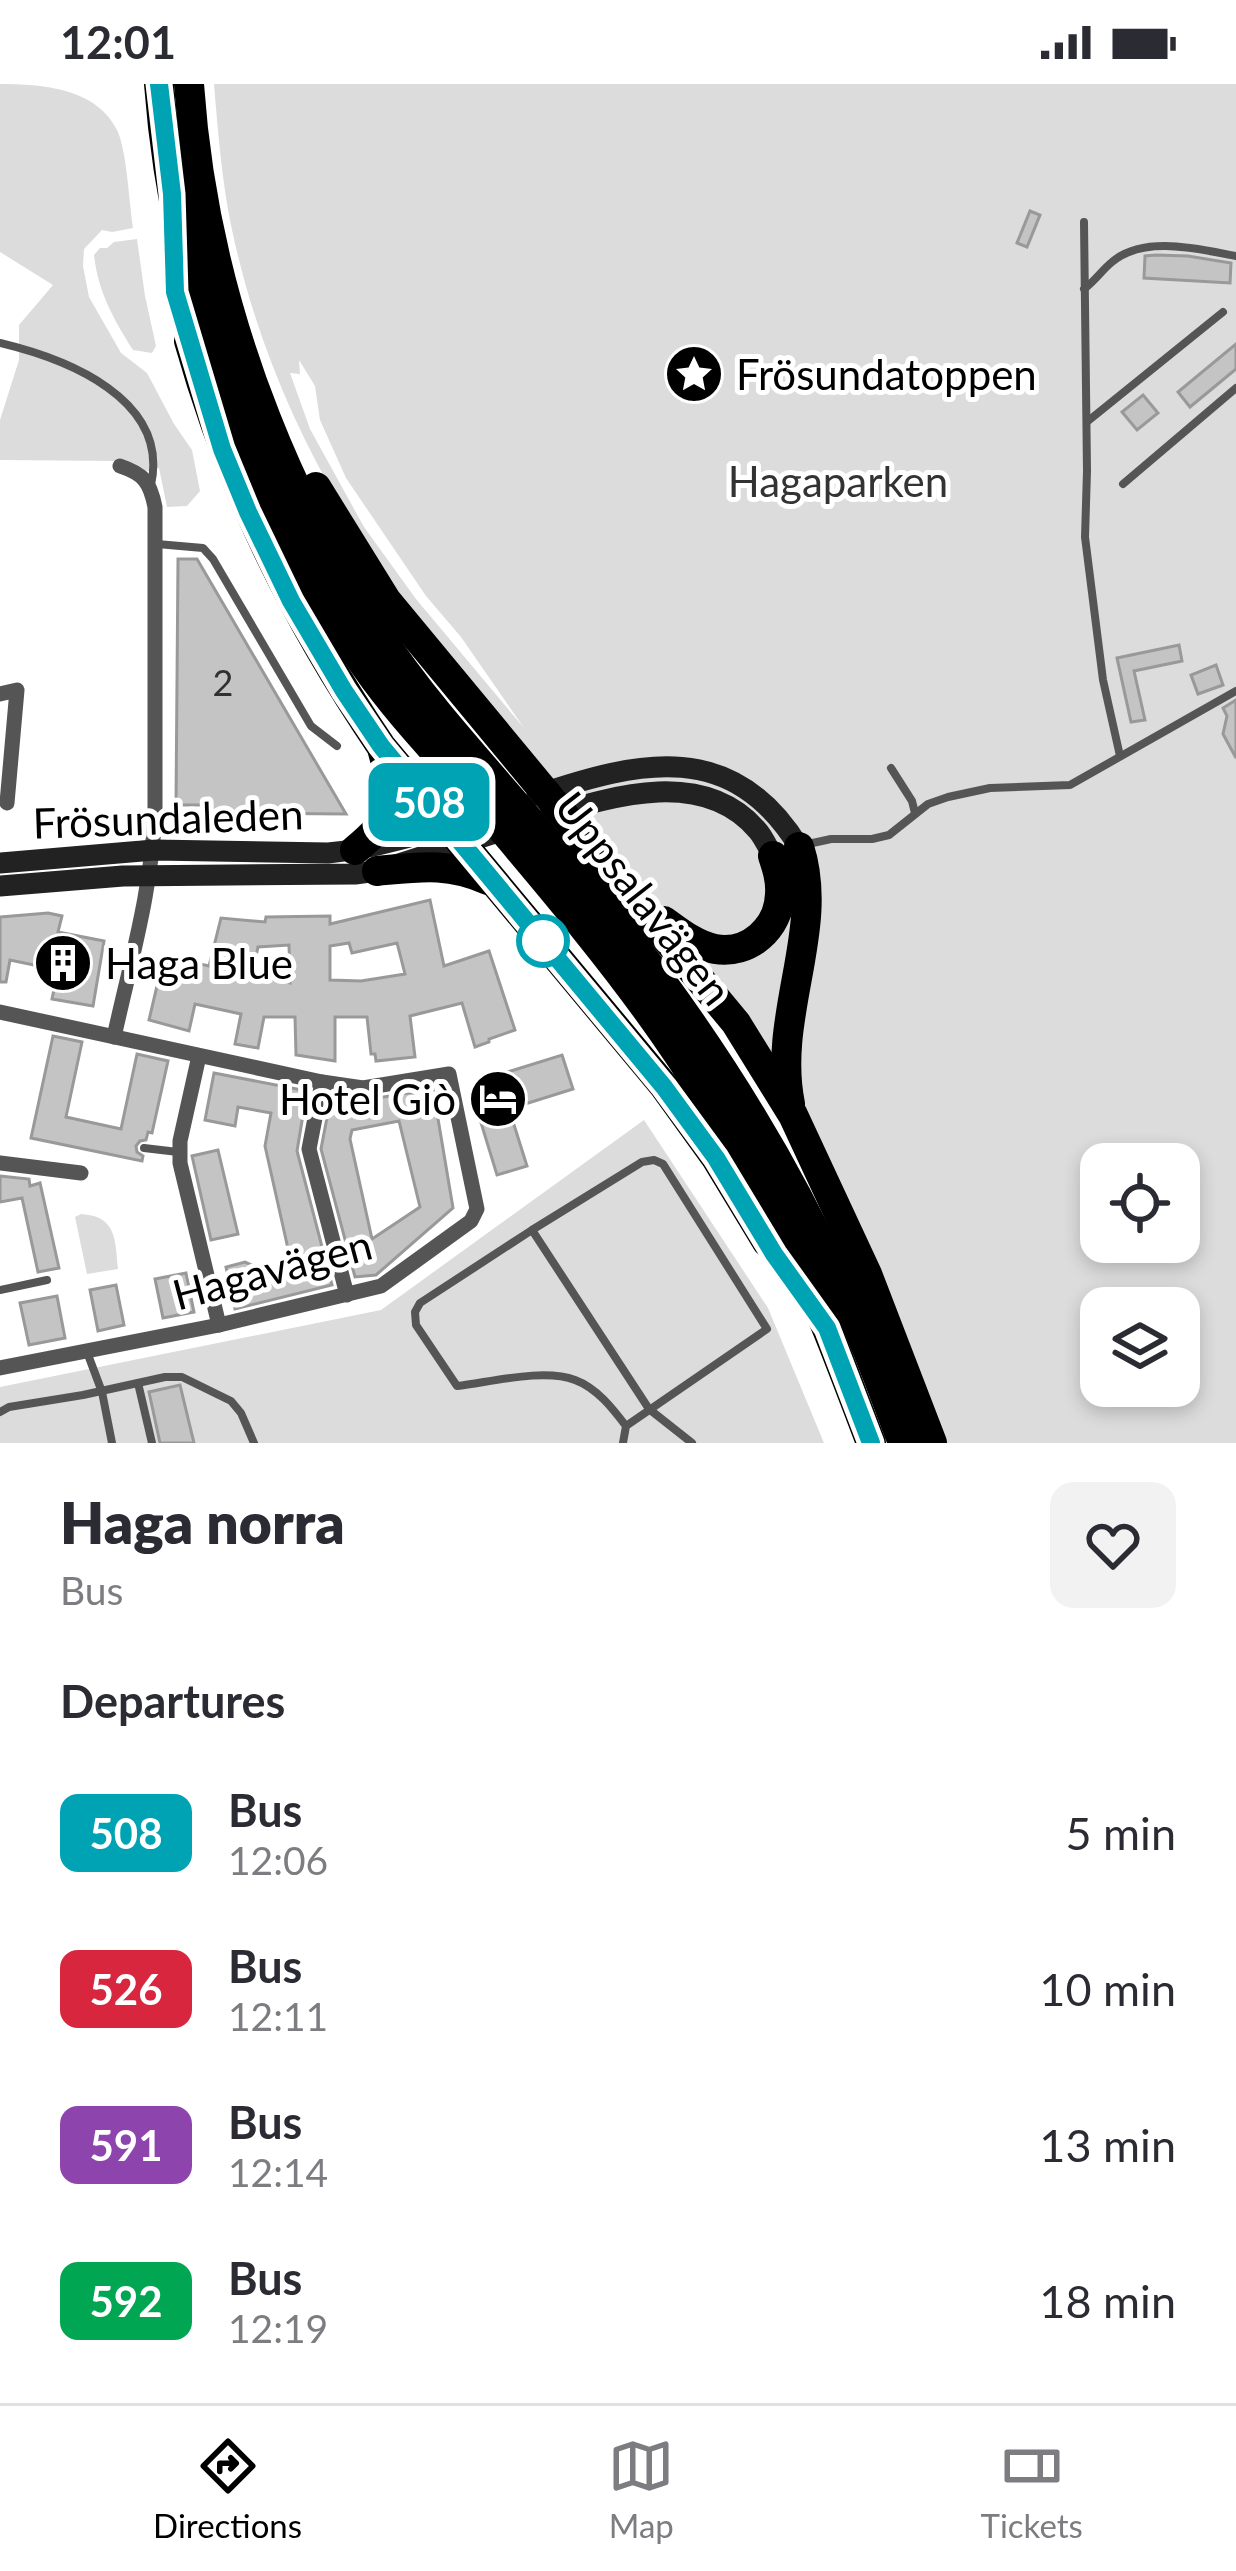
<!DOCTYPE html>
<meta charset="utf-8">
<style>
:root{--surface:#fff;--page:#f2f2f3;--text:#2b2b33;--muted:#7c7c81;--line:#e1e1e2;--accent:#000}
body{margin:0;font-family:Lato,sans-serif;background:var(--page);color:var(--text);height:100vh;display:flex;flex-direction:column;font-size:45px;white-space:nowrap}
*{box-sizing:border-box;margin:0}
p{font-size:39px;color:var(--muted)}
.icon{flex:none;width:66px;height:66px;fill:none;stroke:currentColor;stroke-width:2;stroke-linecap:round;stroke-linejoin:round}
.map{position:relative;height:1359px;overflow:hidden}
.side{display:flex;flex-direction:column;background:var(--surface);flex:1}
.side>*{flex:none}
.badge{padding:0 24px;border-radius:18px;font-size:42px;line-height:78px}
.fabs{position:absolute;left:1080px;top:1059px;display:grid;gap:24px}
.fabs a{display:grid;place-items:center;width:120px;height:120px;border-radius:24px;background:var(--surface);box-shadow:0 6px 18px #0003;font-size:60px}
.map>.badge{position:absolute;translate:-50% -50%;box-shadow:0 0 0 6px #fff}
h2{padding:0 60px;font-size:45px;line-height:108px}
.round{display:grid;place-items:center;flex:none;width:126px;height:126px;border-radius:24px;background:var(--page)}
.head{display:flex;align-items:center;justify-content:space-between;height:204px;padding:0 60px}
h1{font-size:57px;font-weight:800;line-height:90px}
ul{padding:0;list-style:none}
li{display:flex;align-items:center;gap:36px;height:156px;padding:0 60px}
li div{flex:1}
li b{display:block;font-size:45px}
li em{font-style:normal}
li .badge{min-width:132px;font-weight:700;text-align:center}
.status{display:flex;justify-content:space-between;align-items:center;height:84px;padding:0 60px;background:var(--surface);direction:ltr}
.status svg{height:33px;fill:currentColor}
.menu{display:flex;justify-content:space-around;align-items:center;height:168px;border-top:3px solid var(--line);background:var(--surface);font-size:33px;color:var(--muted)}
.menu a{display:grid;justify-items:center;gap:6px}
.menu .active{color:var(--accent)}
.map>svg:first-child{display:block}
</style>
<div class="status"><b>12:01</b><svg viewBox="0 0 49 12"><path d="M0 12V9h3v3zM5 12V6h3v6zM10 12V3h3v9zM15 12V0h3v12zM26 1h20v11H26zM47 4h2v5h-2z"/></svg></div>
<div class="map">
<svg width="1236" height="1359" viewBox="0 0 1236 1359">
<rect width="100%" height="100%" fill="#fff"/>
<g fill="#dcdcdc" fill-rule="evenodd">
<path d="M0 0C42 0 98 4 118 48 127 70 129 118 133 144L112 148 102 146 84 165 83 182 89 213 121 269 147 289 174 340 192 366 200 407 187 422 167 423 159 384 147 387 119 377 0 376V336L19 276V241L53 201 0 168Z"/>
<path d="M214 0H1236V1359H944L845 1114 578 732 585 729 562 696 549 698C402 531 280 369 232 146 222 99 218 48 214 0ZM299 276 315 302 320 336 346 394 426 512 461 553 524 644 416 515 364 443 310 345 290 289 300 290ZM1101 1080H1179V1158H1101ZM1101 1224H1179V1302H1101Z"/>
<path d="M137 155 145 212 156 262 152 269 133 266C114 236 98 208 94 171L100 164H107L114 158Z"/>
<polygon points="644,1036 768,1224 824,1359 0,1359 0,1303 381,1226"/>
<path d="M81 1130C117 1132 115 1156 118 1185L87 1190 75 1133Z"/>
</g>
<g fill="#c4c4c4" stroke="#999" stroke-width="3" fill-rule="evenodd">
<polygon points="1030,127 1040,131 1027,163 1017,159"/>
<polygon points="1156,171 1188,172 1231,179 1230,199 1144,194 1145,172"/>
<polygon points="1236,260 1236,285 1190,323 1178,308"/>
<polygon points="1143,311 1158,329 1137,346 1122,328"/>
<polygon points="178,475 197,475 346,730 210,729 210,721 176,721"/>
<polygon points="1179,561 1182,577 1134,587 1145,636 1131,638 1117,574"/>
<polygon points="1216,581 1223,601 1198,610 1191,591"/>
<polygon points="1236,616 1236,674 1223,650 1227,632 1223,624"/>
<path d="M430 816 444 882 489 867 515 946 489 955V958L475 963 462 919 410 932 415 973 376 977 375 970H371L367 933H335V977L296 971 295 933H264L258 964 235 960 241 930 195 920 189 947 149 936 164 872 209 882 221 834 265 838 266 833 330 832V840ZM349 859 352 869 397 859 405 890 361 897 330 896V862ZM289 861 290 899 252 891 258 863Z"/>
<polygon points="48,829 62,832 58,848 104,857 93,922 52,915 58,886 10,876 6,898 0,898 0,833"/>
<polygon points="53,952 82,958 66,1033 121,1045 137,970 168,977 152,1049 148,1048 146,1056 140,1057 136,1062 137,1068 143,1072 142,1077 31,1054"/>
<polygon points="562,971 573,1005 509,1025 527,1082 497,1091 474,1016 503,1007 498,991"/>
<polygon points="214,989 307,1007 297,1067 332,1201 235,1225 226,1183 245,1178 252,1181 256,1198 281,1193 280,1189 293,1187 265,1062 271,1029 238,1023 235,1042 205,1036"/>
<path d="M433 1005 453 1124 376 1191 355 1193 321 1065 330 1018 365 1016ZM399 1037 420 1123 372 1155 350 1055 352 1046Z"/>
<polygon points="218,1066 238,1150 211,1156 192,1072"/>
<polygon points="0,1092 29,1095 30,1102 40,1099 59,1184 38,1188 22,1114 0,1118"/>
<polygon points="186,1189 194,1228 163,1234 155,1195"/>
<polygon points="116,1201 124,1241 98,1247 90,1206"/>
<polygon points="57,1212 65,1254 29,1261 20,1219"/>
<polygon points="180,1301 194,1359 160,1359 149,1308"/>
</g>
<g fill="none" stroke-linecap="round" stroke-linejoin="round">
<g stroke="#555" stroke-width="8">
<polyline points="1084,138 1087,387 1085,453 1103,596 1120,672"/>
<path d="M1084 205C1095 197 1102 186 1112 178 1144 151 1198 165 1236 172"/>
<path d="M0 259C67 275 170 315 151 401"/>
<polyline points="1088,337 1223,228"/>
<polyline points="1123,400 1236,304"/>
<polyline points="157,460 203,464 213,475 311,642 337,662"/>
<polyline points="891,684 912,717 915,729"/>
<polyline points="808,760 831,755 872,755 889,751 928,720 948,713 990,704 1070,701 1236,607"/>
<polyline points="144,1064 178,1068"/>
<polyline points="532,1146 649,1325 692,1359"/>
<polyline points="0,1206 47,1196"/>
<polyline points="87,1268 102,1308 112,1359"/>
<polyline points="138,1299 152,1359"/>
<polyline points="0,1328 9,1323 83,1311 165,1293 182,1293 231,1317 241,1329 254,1359"/>
<path d="M623 1359 626 1342 767 1245 663 1080 654 1076 642 1078 532 1146 420 1219 415 1228 416 1241 457 1302C491 1298 544 1284 575 1296 597 1304 613 1325 626 1342"/>
</g>
<g stroke="#555" stroke-width="15">
<polyline points="0,610 17,606 7,719"/>
<polyline points="0,928 322,998 363,1004 449,990 477,1125 471,1137 381,1202 219,1241 0,1284"/>
<path d="M114 953C131 876 153 802 155 723V423C150 398 144 390 120 382"/>
<polyline points="199,972 180,1057 180,1079 219,1241"/>
<polyline points="322,998 309,1065 347,1211"/>
<polyline points="0,1079 81,1089"/>
</g>
<g stroke="#222" stroke-width="21">
<path d="M537 711C640 676 733 655 799 763"/>
<path d="M549 732C615 711 705 684 758 747 764 754 768 764 773 772"/>
<path d="M0 779 154 766 328 769C386 764 441 743 497 725"/>
<polyline points="0,802 123,792 355,790 377,787 514,743"/>
</g>
<g stroke="#000" stroke-width="30">
<path d="M159 0C174 203 249 416 366 583 400 632 443 675 482 721 544 795 608 869 663 948 711 1017 755 1090 792 1166 823 1229 846 1294 871 1359"/>
<path d="M189 0C204 223 296 459 439 631 522 731 612 825 686 932 753 1028 813 1132 857 1241 874 1280 888 1320 903 1359"/>
<path d="M189 257C231 406 295 535 381 662L664 1002 716 1074 767 1158"/>
<polyline points="316,403 386,516 736,939 793,1031 867,1190 932,1359"/>
<path d="M355 766C396 732 397 719 383 668"/>
<path d="M377 787C419 783 448 778 488 796"/>
<path d="M664 837C679 848 697 862 715 865 749 871 779 844 780 810 781 796 777 784 773 772"/>
<path d="M790 1020C772 931 826 846 799 763"/>
</g>
</g>
<g fill="none" stroke-linecap="round" stroke-linejoin="round">
<g stroke="#fff" stroke-width="27">
<polyline id="line" points="159,0 172,110 175,208 222,365 248,428 291,517 344,607 381,662 664,1003 716,1074 774,1170 827,1244 871,1359"/>
</g>
<use href="#line" stroke="#00a3b4" stroke-width="18"/>
</g>
<defs>
<g id="sight-disc" transform="scale(3)"><circle r="9.5" fill="#000" stroke="#fff"/><path d="M0-6L1.8-2.2L6-1.7L2.9 1.2L3.7 5.4L0 3.3L-3.7 5.4L-2.9 1.2L-6-1.7L-1.8-2.2Z" fill="#fff"/></g>
<g id="building-disc" transform="scale(3)"><circle r="9.5" fill="#000" stroke="#fff"/><path d="M-4-6H4V6H1V3H-1V6H-4ZM-2.5-4.3h1.7v1.8h-1.7ZM.8-4.3h1.7v1.8H.8ZM-2.5-1h1.7V.8h-1.7ZM.8-1h1.7V.8H.8Z" fill="#fff"/></g>
<g id="hotel-disc" transform="scale(3)"><circle r="9.5" fill="#000" stroke="#fff"/><path d="M-6-4.5h1.5V1H6V5H4.5V3h-9V5H-6ZM-4 0a1.8 1.8 0 1 1 3.6 0ZM.5 0V-2.5h3Q6-2.5 6 0Z" fill="#fff"/></g>
</defs>
<g fill-rule="evenodd">
<use href="#sight-disc" x="694" y="290"/>
<use href="#building-disc" x="63" y="879"/>
<use href="#hotel-disc" x="498" y="1015"/>
</g>
<circle fill="#fff" stroke="#00a3b4" stroke-width="6" cx="543" cy="857" r="24"/>
<g text-anchor="middle" dominant-baseline="central" stroke-width="10" stroke-linejoin="round" paint-order="stroke">
<g font-size="36" fill="#313131">
<text x="223" y="598">2</text>
</g>
<g font-size="42" fill="#000" stroke="#fff" text-anchor="start">
<text x="736" y="290">Frösundatoppen</text>
<text x="105" y="879">Haga Blue</text>
<text x="456" y="1015" text-anchor="end">Hotel Giò</text>
</g>
<g font-size="42" fill="#333" stroke="#fff">
<text x="838" y="397">Hagaparken</text>
</g>
<g font-size="42" fill="#000" stroke="#fff">
<text transform="translate(168 734) rotate(-2)">Frösundaleden</text>
<text transform="translate(644 814) rotate(52)">Uppsalavägen</text>
<text transform="translate(272 1185) rotate(-15)">Hagavägen</text>
</g>
</g>
</svg>
<div class="fabs">
<a><svg class="icon" aria-label="locate" viewBox="0 0 24 24"><circle cx="12" cy="12" r="6"/><path d="M12 2v4M12 18v4M2 12h4M18 12h4"/></svg></a>
<a><svg class="icon" aria-label="layers" viewBox="0 0 24 24"><path d="M12 4l9 5-9 5-9-5zM3 14l9 5 9-5"/></svg></a>
</div>
<b class="badge" style="left:429px;top:718px;background:#00a3b4;color:#fff">508</b>
</div>
<section class="side">
<div class="head"><div><h1>Haga norra</h1><p>Bus</p></div><a class="round"><svg class="icon" aria-label="heart" viewBox="0 0 24 24"><path d="M12 20l-8-8c-3-5 5-10 8-4 3-6 11-1 8 4z"/></svg></a></div>
<h2>Departures</h2>
<ul>
<li><span class="badge" style="background:#00a3b4;color:#fff">508</span><div><b>Bus</b><p>12:06</p></div><em>5 min</em></li>
<li><span class="badge" style="background:#d7263d;color:#fff">526</span><div><b>Bus</b><p>12:11</p></div><em>10 min</em></li>
<li><span class="badge" style="background:#8e44ad;color:#fff">591</span><div><b>Bus</b><p>12:14</p></div><em>13 min</em></li>
<li><span class="badge" style="background:#00a651;color:#fff">592</span><div><b>Bus</b><p>12:19</p></div><em>18 min</em></li>
</ul>
</section>
<nav class="menu">
<a class="active"><svg class="icon" aria-label="directions" viewBox="0 0 24 24"><path d="M12 3l9 9-9 9-9-9zM9 14v-3h6M13 9l2 2-2 2"/></svg>Directions</a>
<a><svg class="icon" aria-label="map" viewBox="0 0 24 24"><path d="M3 6l6-2 6 2 6-2v14l-6 2-6-2-6 2zM9 4v14M15 6v14"/></svg>Map</a>
<a><svg class="icon" aria-label="tickets" viewBox="0 0 24 24"><path d="M3 7h18v10H3zM15 7v10"/></svg>Tickets</a>
</nav>
